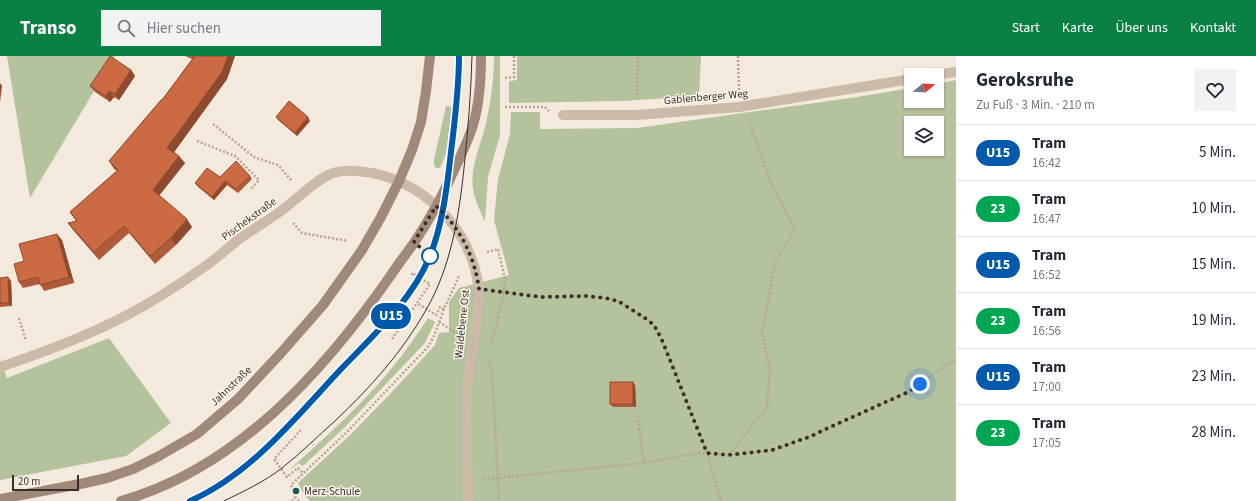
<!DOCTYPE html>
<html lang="de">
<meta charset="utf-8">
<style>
:root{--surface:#fff;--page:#f2f2f3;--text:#1f2937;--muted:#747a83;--line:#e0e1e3;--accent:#0b8043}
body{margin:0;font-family:"Source Sans 3",sans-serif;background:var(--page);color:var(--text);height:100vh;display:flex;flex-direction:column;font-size:15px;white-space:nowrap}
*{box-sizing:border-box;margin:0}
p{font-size:13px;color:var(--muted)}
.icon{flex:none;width:22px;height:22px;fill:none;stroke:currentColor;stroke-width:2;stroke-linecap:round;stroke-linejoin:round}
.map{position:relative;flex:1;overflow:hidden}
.sheet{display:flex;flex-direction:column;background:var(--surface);width:300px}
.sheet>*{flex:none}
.badge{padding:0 8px;border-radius:13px;font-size:14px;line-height:26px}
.needle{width:26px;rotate:72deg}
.controls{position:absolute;left:904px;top:12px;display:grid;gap:8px}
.controls a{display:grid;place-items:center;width:40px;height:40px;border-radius:0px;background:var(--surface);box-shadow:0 1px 3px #0004;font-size:20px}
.scale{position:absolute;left:12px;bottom:10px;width:67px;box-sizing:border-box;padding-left:4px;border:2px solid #392e29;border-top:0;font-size:11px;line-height:14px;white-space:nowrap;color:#392e29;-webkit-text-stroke:3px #fbf4ea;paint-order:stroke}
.you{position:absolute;width:20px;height:20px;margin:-10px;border:3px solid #fff;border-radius:50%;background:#1a73e8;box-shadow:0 0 0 6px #1a73e833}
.map>.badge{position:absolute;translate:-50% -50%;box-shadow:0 0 0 2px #fff}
.round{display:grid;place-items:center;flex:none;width:42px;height:42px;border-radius:0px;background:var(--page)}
.headline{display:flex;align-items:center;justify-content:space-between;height:68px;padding:0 20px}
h1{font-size:19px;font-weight:700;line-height:30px}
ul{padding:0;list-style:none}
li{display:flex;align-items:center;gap:12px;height:56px;padding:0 20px;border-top:1px solid var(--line)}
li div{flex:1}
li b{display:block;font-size:15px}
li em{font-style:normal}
li .badge{min-width:44px;font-weight:700;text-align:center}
header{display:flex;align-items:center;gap:24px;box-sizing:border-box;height:56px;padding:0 20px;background:var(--accent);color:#fff}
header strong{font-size:19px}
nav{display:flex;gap:22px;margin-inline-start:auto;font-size:14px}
.search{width:280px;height:36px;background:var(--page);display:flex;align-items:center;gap:10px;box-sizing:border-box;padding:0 14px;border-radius:0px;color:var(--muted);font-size:15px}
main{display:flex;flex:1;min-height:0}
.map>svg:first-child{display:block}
</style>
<header>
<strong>Transo</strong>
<div class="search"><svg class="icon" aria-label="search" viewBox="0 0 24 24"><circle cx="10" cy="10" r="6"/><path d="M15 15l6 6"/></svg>Hier suchen</div>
<nav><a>Start</a><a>Karte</a><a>Über uns</a><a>Kontakt</a></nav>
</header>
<main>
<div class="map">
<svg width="956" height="445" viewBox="0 0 956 445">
<rect width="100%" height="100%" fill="#f3eadd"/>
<g fill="#b4c39c" fill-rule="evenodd">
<polygon points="7,0 115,0 30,142"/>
<path d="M494 0H500V79L488 121 485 165C480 155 475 145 473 133 470 110 481 89 486 67 491 45 494 22 494 0Z"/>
<polygon points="517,0 701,0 699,40 623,45 509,47 509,25 517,24"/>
<path d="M956 24V445H310L304 439 298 427 350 379 390 338 435 289 439 277 449 276V246L459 232 509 219 494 164 498 123 510 78 511 56H540V73L637 72 857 41 911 32V45H937V28ZM911 67H937V93H911Z"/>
<polygon points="446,50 452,51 446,98 440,112 436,112 434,109 434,104"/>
<path d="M428 262 435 266 425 287 344 372 304 409 302 410 299 407 291 413H290C318 388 345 364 370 337 392 314 411 288 428 262Z"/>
<polygon points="109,282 171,367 126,400 0,424 0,303 7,322"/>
</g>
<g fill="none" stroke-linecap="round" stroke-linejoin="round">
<g stroke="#b8a492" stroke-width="2.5" stroke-dasharray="2 2" stroke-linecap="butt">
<polyline points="738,0 739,34"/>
<polyline points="505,22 514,21 514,0"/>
<polyline points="637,43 638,0"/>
<polyline points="505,51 545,51 549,55"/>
<polyline points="213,68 254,101 278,109 292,125"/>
<polyline points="197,85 235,100 259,124 250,134"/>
<polyline points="293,167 302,177 348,185"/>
<polyline points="487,196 498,193 505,223 504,236 492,286"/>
<polyline points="412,219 412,217 430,228 417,247 436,259 440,251 444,253"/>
<polyline points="494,235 541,241 587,240 605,242 618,245 645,262 654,269 674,312 707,397 721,445"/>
<polyline points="19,262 26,285"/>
<polyline points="439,266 458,278"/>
<polyline points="392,283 417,247"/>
<polyline points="488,302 492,315 499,445"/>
<polyline points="637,356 644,407"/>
<polyline points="301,374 274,403 287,421 298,412 303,417"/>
<polyline points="729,399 767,351 770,312 762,277 775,206 795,173 771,127 749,66"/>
<polyline points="484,423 644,407 693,398 707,397 729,399 772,394 809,381 908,336 956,303"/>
<polyline points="292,445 295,441"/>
<polyline points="299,445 295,441 291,429 347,376 428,291 434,280 444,253 459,220"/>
</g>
<g stroke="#ccbaa8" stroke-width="10">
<polyline points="935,19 956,16"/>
<polyline points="563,59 637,59 739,51 911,23"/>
<path d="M0 311C36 299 71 286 105 270 140 254 176 231 207 209 218 201 228 192 238 184 252 174 267 165 281 155 296 144 316 123 333 117 345 113 359 115 372 117 431 128 480 184 479 245L467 331 466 358 468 445"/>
</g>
<g stroke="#a08979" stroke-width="10">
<polyline points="0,443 80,428 107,422 133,413 159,400 197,378 238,343 280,298 323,249 362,194 381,161 399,125 412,94 421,66 426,35 430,0"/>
<path d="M121 445C237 413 325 314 391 219 398 208 406 198 414 187 430 163 444 137 456 110 462 97 469 83 473 69 480 46 481 23 481 0"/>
</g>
<g stroke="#392e29" stroke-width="1">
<path d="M190 445C249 418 295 362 339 315 372 280 412 245 430 200 443 168 447 133 451 99 455 66 459 33 459 0"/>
<path d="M224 445C244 435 264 426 282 412 301 397 318 380 336 364 370 332 403 295 426 254 451 211 459 160 464 112 468 74 471 37 472 0"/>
</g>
</g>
<g fill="#af5b3a">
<polygon points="185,0 235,0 227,23 174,96 185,107 159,139 192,171 176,189 155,208 129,177 99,204 73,174 68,167 76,165 70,156 117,115 114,113 109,105 162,44 192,3"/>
<polygon points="131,14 135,20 119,44 114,41 110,46 95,36 90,30"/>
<polygon points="276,61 310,65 297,80 278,64"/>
<polygon points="250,120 252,123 238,137 227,129 214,144 198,131 195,127 220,121"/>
<polygon points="62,184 74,227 44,235 40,228 23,232 19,226 24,205"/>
<polygon points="0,222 11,225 12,250 0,251"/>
<polygon points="635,329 636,351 613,351 610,348"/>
</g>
<g fill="#8e4a2f">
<polygon points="228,0 235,0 227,23 172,99 167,92"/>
<polygon points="131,14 135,20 119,44 115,38"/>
<polygon points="0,27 2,30 0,46"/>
<polygon points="109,35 114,41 110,46 106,40"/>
<polygon points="308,61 310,65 297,80 295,77"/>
<polygon points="179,100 185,107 158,141 153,134"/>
<polygon points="225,125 227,129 214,144 212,141"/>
<polygon points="187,163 192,171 176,189 171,182"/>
<polygon points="57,178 62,184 74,227 69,221"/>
<polygon points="8,221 11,225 12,250 9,247"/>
<polygon points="633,326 635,329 636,351 633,348"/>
</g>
<g fill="#cb6a43" stroke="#8e4a2f">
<polygon points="110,0 131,14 115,38 109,35 106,40 90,30"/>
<polygon points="195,0 228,0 222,16 167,92 179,100 153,134 187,163 171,182 150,200 124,170 94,196 68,167 77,165 70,156 118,114 109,105 161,44 162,44"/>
<polygon points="289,45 308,61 295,77 276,61"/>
<polygon points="236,105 250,120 236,133 225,125 212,141 195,127 207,112 220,121"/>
<polygon points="57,178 69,221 40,229 38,221 19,226 14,208 24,205 19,188"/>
<polygon points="8,221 9,247 0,247 0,222"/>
<rect x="610" y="326" width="23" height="22"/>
</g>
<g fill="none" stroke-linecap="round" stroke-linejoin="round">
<g stroke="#fff" stroke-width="9">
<path id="line" d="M190 445C251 418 296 361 341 313 374 279 412 244 430 200 443 167 447 131 451 96 455 64 459 32 459 0"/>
</g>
<use href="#line" stroke="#005aab" stroke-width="6"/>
<path stroke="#392e29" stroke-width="4" stroke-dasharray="0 7.2" d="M430 200 414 186 436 150C460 171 475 202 479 233L541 241 587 240 605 242 618 245 645 262 654 269 662 284 707 397 729 399 772 394 809 381 837 368 908 336 920 328"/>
</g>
<circle fill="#fff" stroke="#005aab" stroke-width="2" cx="430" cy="200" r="8"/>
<circle fill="#1c555d" stroke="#fbf4ea" stroke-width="1.5" cx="296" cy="435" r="4"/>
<g text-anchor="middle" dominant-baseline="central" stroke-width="3" stroke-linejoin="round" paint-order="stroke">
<g font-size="11" fill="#392e29" stroke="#fbf4ea">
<text transform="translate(706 41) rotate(-5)">Gablenberger Weg</text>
<text transform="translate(249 163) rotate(-36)">Pischekstraße</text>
<text transform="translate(462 268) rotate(-84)">Waldebene Ost</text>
<text transform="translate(231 330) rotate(-44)">Jahnstraße</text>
</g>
<g font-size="11" fill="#392e29" stroke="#fbf4ea" text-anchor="start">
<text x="304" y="435">Merz-Schule</text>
</g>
</g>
</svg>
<div class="controls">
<a><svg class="needle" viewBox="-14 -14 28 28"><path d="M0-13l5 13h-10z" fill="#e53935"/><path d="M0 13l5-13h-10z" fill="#747a83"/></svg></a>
<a><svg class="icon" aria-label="layers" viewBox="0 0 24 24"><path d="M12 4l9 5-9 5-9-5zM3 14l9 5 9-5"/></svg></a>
</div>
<div class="scale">20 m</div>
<div class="you" style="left:920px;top:328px"></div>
<b class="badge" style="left:391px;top:260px;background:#005aab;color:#fff">U15</b>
</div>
<section class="sheet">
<div class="headline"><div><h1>Geroksruhe</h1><p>Zu Fuß · 3 Min. · 210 m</p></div><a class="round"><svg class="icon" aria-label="heart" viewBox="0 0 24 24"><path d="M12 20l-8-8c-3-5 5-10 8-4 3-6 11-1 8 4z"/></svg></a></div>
<ul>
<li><span class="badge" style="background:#005aab;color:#fff">U15</span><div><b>Tram</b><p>16:42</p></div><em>5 Min.</em></li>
<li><span class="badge" style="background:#00a651;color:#fff">23</span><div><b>Tram</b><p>16:47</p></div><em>10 Min.</em></li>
<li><span class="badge" style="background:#005aab;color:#fff">U15</span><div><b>Tram</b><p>16:52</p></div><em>15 Min.</em></li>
<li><span class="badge" style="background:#00a651;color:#fff">23</span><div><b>Tram</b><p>16:56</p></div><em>19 Min.</em></li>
<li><span class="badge" style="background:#005aab;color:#fff">U15</span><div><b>Tram</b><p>17:00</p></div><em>23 Min.</em></li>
<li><span class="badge" style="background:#00a651;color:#fff">23</span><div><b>Tram</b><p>17:05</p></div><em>28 Min.</em></li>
</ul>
</section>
</main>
